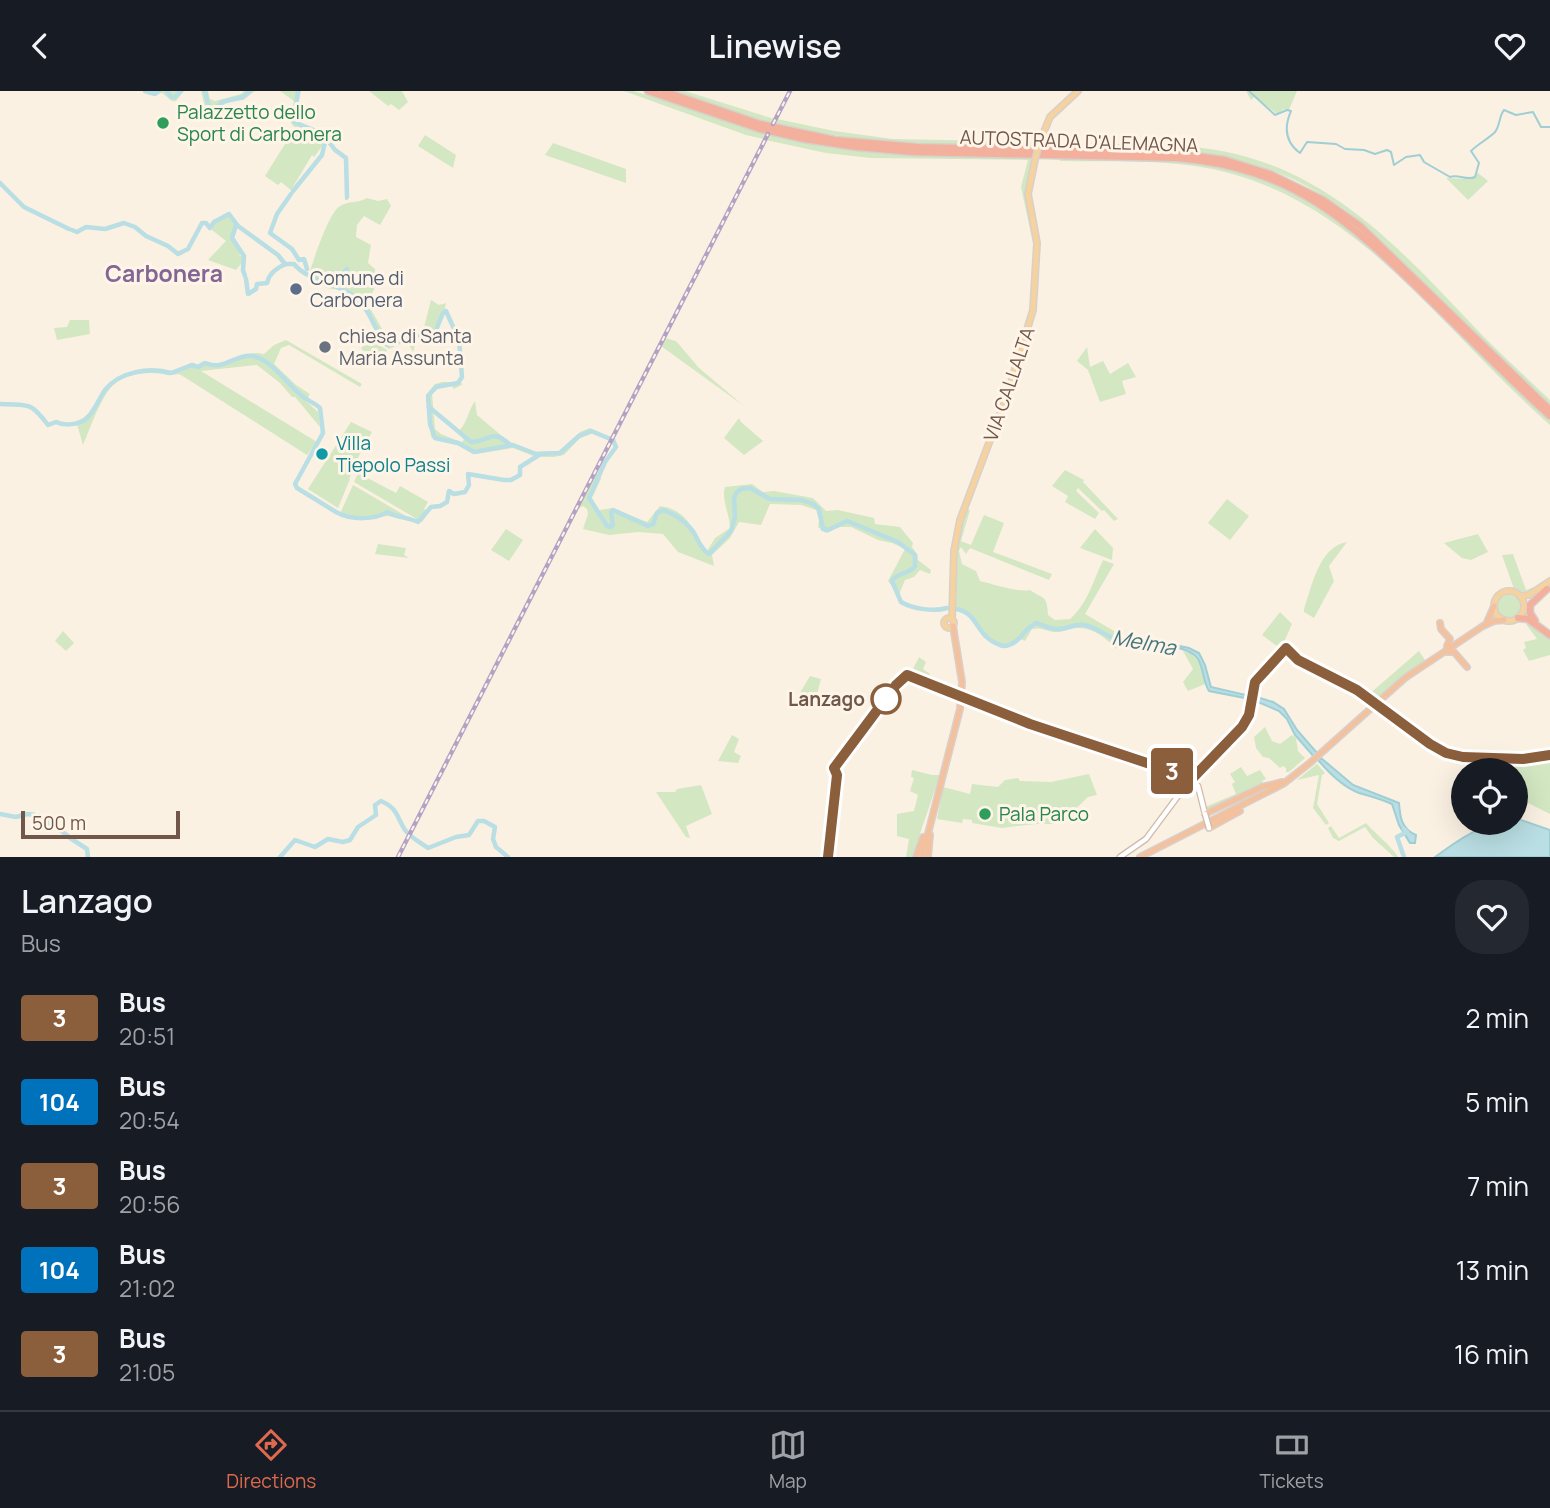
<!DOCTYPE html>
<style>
:root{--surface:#171b24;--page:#242831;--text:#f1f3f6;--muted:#9ea1a6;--line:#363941;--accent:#de694e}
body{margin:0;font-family:Manrope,sans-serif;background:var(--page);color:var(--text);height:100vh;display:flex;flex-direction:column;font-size:26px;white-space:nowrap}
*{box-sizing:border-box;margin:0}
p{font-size:23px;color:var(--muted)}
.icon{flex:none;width:38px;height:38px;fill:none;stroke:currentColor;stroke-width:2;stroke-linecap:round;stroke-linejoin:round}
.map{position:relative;height:766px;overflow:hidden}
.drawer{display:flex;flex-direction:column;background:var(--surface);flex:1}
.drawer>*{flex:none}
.badge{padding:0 14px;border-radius:5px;font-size:24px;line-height:46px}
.buttons{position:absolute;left:1451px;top:667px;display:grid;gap:14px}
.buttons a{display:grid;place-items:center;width:77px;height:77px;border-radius:50%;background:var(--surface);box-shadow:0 7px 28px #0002;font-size:35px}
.scale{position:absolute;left:21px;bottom:18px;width:159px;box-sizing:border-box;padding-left:7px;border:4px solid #71574a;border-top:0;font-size:19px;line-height:24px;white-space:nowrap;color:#71574a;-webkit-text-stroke:5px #fef5e8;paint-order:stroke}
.map>.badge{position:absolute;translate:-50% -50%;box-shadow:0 0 0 4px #fff}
.round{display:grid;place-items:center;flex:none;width:74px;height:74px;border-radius:28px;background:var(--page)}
.head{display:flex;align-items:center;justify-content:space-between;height:119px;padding:0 21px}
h1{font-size:33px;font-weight:600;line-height:52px}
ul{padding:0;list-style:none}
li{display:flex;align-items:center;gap:21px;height:84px;padding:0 21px}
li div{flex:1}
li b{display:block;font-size:26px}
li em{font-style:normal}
li .badge{min-width:77px;font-weight:700;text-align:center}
header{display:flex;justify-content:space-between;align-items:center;height:91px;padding:0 21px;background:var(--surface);font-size:32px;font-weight:600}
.tabs{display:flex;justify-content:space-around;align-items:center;height:98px;border-top:2px solid var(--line);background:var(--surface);font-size:19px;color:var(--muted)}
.tabs a{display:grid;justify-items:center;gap:4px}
.tabs .active{color:var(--accent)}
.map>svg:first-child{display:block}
</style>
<header><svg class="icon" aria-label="back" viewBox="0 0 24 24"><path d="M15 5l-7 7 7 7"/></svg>Linewise<svg class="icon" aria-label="heart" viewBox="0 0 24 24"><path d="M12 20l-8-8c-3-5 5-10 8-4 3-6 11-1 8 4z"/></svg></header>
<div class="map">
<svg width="1550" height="766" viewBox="0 0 1550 766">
<rect width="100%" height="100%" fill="#fbf1e3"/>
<g fill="#d3e7c2">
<polygon points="142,0 184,0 176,10 172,10 162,2 150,4"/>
<polygon points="201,0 208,0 210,8 215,10 241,3 244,0 255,0 243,9 227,11 215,22 205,17"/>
<path d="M280 0H301L295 28 297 32 324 40 335 56 348 66V109H345V69C334 61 324 44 314 41L323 54 314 66 312 64 291 99 281 91 278 94 265 85 295 37 288 28 294 10Z"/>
<polygon points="369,0 402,0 408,11 399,19 391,13 388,15"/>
<polygon points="624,0 634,0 766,42 764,48 746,44"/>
<polygon points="672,0 685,0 774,28 772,33"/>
<polygon points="1246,0 1297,0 1289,19 1284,18 1277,23 1255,5 1251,9"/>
<path d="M777 28 834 40 893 48 1039 51 1038 54C948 53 863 54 774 33Z"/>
<polygon points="425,44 456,64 453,77 418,55"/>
<path d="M769 44C856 65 945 64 1035 66L1027 97 1036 154 1033 152 1021 96 1028 69 871 67 826 62 766 49Z"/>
<polygon points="553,52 626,78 626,92 545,64"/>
<path d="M1062 52C1123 54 1188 49 1247 66 1347 94 1416 175 1485 247 1506 268 1528 288 1550 309V315L1368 137C1270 54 1183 58 1062 55Z"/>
<path d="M1061 67C1121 68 1183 65 1241 81 1323 103 1381 164 1438 222 1475 258 1512 295 1550 329V334C1448 245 1365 118 1229 82 1175 67 1116 71 1060 70Z"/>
<polygon points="1478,82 1488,90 1468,109 1446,87 1470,88"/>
<path d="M367 107 378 110 387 108 391 115 380 134 364 125 357 134 356 146 371 154 368 172 375 178V196L369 209V215L386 245 419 242 413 261 407 250 389 258 384 254 365 220 355 209 341 199 326 197 309 183C314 168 328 123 340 115 348 110 359 112 367 107Z"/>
<polygon points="227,122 231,123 236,133 233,151 241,162 239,164 246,167 236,179 208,169 226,150 212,139 214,129"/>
<path d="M431 209 439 214 446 212 445 217 448 223H444C437 234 437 247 421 248Z"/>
<polygon points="70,229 89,229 90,243 57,249 54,237 67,236"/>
<polygon points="368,247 387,259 381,270 361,258"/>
<polygon points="665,247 676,250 699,277 744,315 661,255"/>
<path d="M286 249 362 293 360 296 289 254 281 257 274 273 296 294 310 303 306 310 318 321 320 336 295 306H292L280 292 257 274 201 280 317 351 307 364 181 284C177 282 172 285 167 284 151 279 122 283 111 296 99 311 91 335 83 354L76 330C92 326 95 309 105 297 122 278 149 276 172 281L191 272 197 274 206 270C226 280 243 257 264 263L274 254Z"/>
<polygon points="1087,256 1090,276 1103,270 1110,283 1128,272 1136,286 1122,290 1126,303 1100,311 1088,279 1077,270"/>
<path d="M442 291H458L463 293 454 298 451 294 441 296 432 302 435 338 441 343 461 351 464 349 459 340C468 330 468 320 475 310L477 324 508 350 532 361 559 360 580 341 590 337 609 346 608 349 594 342 580 347 564 364 554 366H536L513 357 476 363 461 355 435 349 431 346 426 304 435 293Z"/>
<polygon points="739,327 741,331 763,350 744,364 724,347"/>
<polygon points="351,331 372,341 355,372 356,378 349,387 350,388 338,417 308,398"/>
<polygon points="1065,379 1084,389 1083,391 1118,428 1114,430 1104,419 1102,420 1078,397 1076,400 1099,422 1095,428 1065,411 1068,405 1052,395"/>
<polygon points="358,382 396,402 400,395 428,411 424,418 429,421 422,431 354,391"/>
<path d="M596 383 601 385V388L592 407 599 419 613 417 647 431 660 415C690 419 692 442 707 460L715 447 730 437C730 424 721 409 725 396L752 393 763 401 774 400 813 407 826 420 838 419 874 427 875 433 900 436 913 452 912 456 917 463 918 469 931 479 930 483 920 479 914 486 905 489 898 506 896 500 888 490 905 458 892 452 878 449 851 436H840L826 442 818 436 819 429 816 419 801 414 770 413 761 434 739 431 730 447 712 464 714 475 678 461 663 443 638 441 609 444 583 438 588 423 587 418 583 415 578 418Z"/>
<polygon points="353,394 418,432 389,425 349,428 339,425"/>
<polygon points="1227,408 1249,425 1230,449 1208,432"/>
<path d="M967 418 970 419 961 450 971 454 984 424 1004 432 993 461 1052 483 1049 489 970 457 966 463 961 456 959 460 962 473 976 480 980 490C993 493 1019 502 1030 499 1044 509 1047 503 1048 524L1055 529 1070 528C1088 512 1093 490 1103 469L1114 473 1085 523 1114 540 1115 547 1121 549 1116 558C1106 547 1093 536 1077 537 1069 537 1063 542 1054 541 1046 540 1041 536 1032 538L1025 550 1021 548 1008 556 993 553 983 546 970 525 956 518 958 452Z"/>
<polygon points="506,438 523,449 509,470 491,459"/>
<polygon points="1095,438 1113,457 1112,469 1080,457"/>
<polygon points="1478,443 1488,461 1471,469 1462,467 1444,452"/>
<path d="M1347 451 1329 475 1334 490 1314 527 1304 521V518C1312 495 1319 456 1347 451Z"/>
<polygon points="378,453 406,457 404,464 409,467 375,463"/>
<path d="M1513 463 1526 499 1537 495 1550 486V489C1537 498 1529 505 1514 498L1502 464Z"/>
<circle cx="1509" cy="516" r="12"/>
<polygon points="1280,521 1292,533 1281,558 1262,544"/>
<polygon points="1523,529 1527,529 1550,547 1550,564 1529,570 1523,559 1526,557 1524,551 1537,548"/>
<polygon points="63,540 74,552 66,560 55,550"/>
<path d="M1183 560C1200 564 1202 578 1205 593L1188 600 1183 591 1193 578Z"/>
<polygon points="1419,560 1425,569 1421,573 1375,611 1367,605"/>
<polygon points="919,566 926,571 923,578 930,583 927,592 915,585 912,580"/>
<polygon points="810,585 821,588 817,603 809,601 803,611 797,607"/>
<polygon points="1265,636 1272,650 1280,653 1292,644 1296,647 1298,660 1305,667 1289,681 1286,681 1286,677 1283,675 1280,677 1269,667 1263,666 1256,657 1254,646"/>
<polygon points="732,644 739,648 734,661 741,665 738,672 718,670"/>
<polygon points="1550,667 1550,723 1524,710 1519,715 1521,729 1516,729 1516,679 1501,679 1501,670 1537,670"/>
<polygon points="1317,673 1325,682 1322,684 1317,713 1329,732 1326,734 1313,717 1319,684 1297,689"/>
<polygon points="1241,676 1247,685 1260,679 1266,688 1262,690 1264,694 1208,719 1205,716 1236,703 1232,693 1235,691 1230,683"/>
<polygon points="912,679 932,684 940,684 912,766 906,766 909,748 897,745 897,723 914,720 918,704 910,700 914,687 911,686"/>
<polygon points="1089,683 1097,704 1088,706 1063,730 1054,733 1036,733 1002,737 972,732 972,729 963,728 962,732 937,728 943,696 970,703 972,693 998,696 1005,689 1018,687 1020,690 1051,691"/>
<polygon points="701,694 712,723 686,735 690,747 686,746 656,701 675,701 677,698"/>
<path d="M1366 732C1375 742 1391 755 1398 766H1394L1373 747 1365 736 1339 750 1333 747 1328 737 1331 735 1339 747Z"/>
</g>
<g fill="#b9dee3" stroke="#9fced4" stroke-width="2">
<path d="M1151 549 1189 557 1199 562 1205 574 1211 596 1250 605V608L1209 600C1203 591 1204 578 1198 568 1185 550 1141 555 1122 553L1124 550Z"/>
<polygon points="1254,605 1273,611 1284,618 1297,639 1318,663 1314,666 1295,644 1287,628 1279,620 1253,609"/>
<path d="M1321 667 1353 694 1399 712C1400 725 1401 738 1416 744L1415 752H1410L1399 734 1392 713C1381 708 1370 705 1359 702 1343 696 1330 683 1319 670Z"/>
<path d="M1516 729H1521L1550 739V766H1435C1463 746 1480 732 1516 732Z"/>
</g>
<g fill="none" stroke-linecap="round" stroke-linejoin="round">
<path stroke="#9fced4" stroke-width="2" d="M1249 0 1275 24 1287 19 1291 20C1284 36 1285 51 1300 62L1307 51 1336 53 1345 58 1364 59 1375 63 1387 59 1391 61 1394 74 1406 66 1420 64 1424 71 1450 86C1459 83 1467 90 1475 86L1479 72 1471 60C1478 53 1488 48 1495 41 1500 35 1499 25 1504 19L1516 24 1533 21 1541 36H1550"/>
<g stroke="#b9dee3" stroke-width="4.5">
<polyline points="145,0 155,3 159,0"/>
<polyline points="167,0 171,6 175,6 181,0"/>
<polyline points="205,0 209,17 213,20 222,11 243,6 250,0"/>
<polyline points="298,0 294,31 323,43 335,59 346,67 347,106"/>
<polyline points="0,92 24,116 69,138"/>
<polyline points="293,100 322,64 326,47"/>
<polyline points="291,103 277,123 270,142 292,158 299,169 304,168 307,178"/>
<polyline points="236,134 232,147 244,165 243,179 245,185"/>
<path d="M72 139 77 141 86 136 105 138 124 132 135 136 146 145 168 155 178 163 188 158 202 132H206L210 137 214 131 229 123 238 135 278 164 285 173H294C310 192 338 191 356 207 373 222 374 241 387 254L409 247 434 244 443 222 446 220 459 249 462 286 458 292 436 296 428 305 430 333 435 347 458 352 474 361 513 354 536 363 560 362 579 345 591 340 613 349 616 356 605 371 589 407 607 435 611 436 613 434 611 421 613 419 648 435 653 433 657 422 663 419C674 423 685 430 692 439 698 447 700 458 709 463L731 440 735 426 734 408 736 402 741 398 750 397 770 408 802 409 813 413 819 418 823 438 828 439 847 430 898 451 915 464V475C909 484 897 481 892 490L901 511C913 518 934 521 947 517"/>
<path d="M246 188 248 203 256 198 257 193 267 192C269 182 276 177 286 173"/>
<polyline points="333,195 347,178"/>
<path d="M0 313C28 315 29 309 48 334L56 331C64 335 80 334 87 327 95 320 99 307 105 299 120 280 150 276 171 282L192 274 198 276 205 272C221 279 230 268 246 265 266 261 288 294 302 305 308 310 315 312 320 317L323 342 295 393 297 397 336 421"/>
<path d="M429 316 471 351C489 351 492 336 510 354"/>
<path d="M338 422C351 429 375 429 387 421 398 427 407 426 418 431L431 416 440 415 447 411 449 400 454 403 465 401 469 394 468 383 504 389H511L520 384V376L539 364"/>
<path d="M956 518C980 522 974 546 1003 555 1020 554 1022 539 1036 532 1043 534 1050 538 1058 538 1068 538 1075 532 1085 534 1100 538 1110 549 1126 551"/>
<polyline points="0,723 16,726 27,723 37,724 67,744"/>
<polyline points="70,747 87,758 88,766"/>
<path d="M280 766 295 749 315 756 328 748 343 751 350 749 358 736 376 724 375 714 381 710C398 717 397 727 405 739 410 746 421 752 428 757L456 746 469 744 478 730H484L495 736 493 748 496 756 508 766"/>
<polyline points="1404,766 1397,746 1407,741 1404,738"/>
</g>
<g stroke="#d0baaa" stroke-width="7">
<g id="secondary">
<polyline points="1183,690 1187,686 1190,690"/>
<polyline points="1190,690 1198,695 1205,723"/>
<polyline points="1120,766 1146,748 1187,693"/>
</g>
</g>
<g stroke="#d7d0cc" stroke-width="8">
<g id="primary">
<polyline points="1039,53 1050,26 1078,0"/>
<circle cx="1509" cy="515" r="15"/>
<polyline points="1520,505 1529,504 1550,490"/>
<circle cx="949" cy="532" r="5"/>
<polyline points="952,528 954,460 960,429 1007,304 1033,219 1037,152 1028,103 1035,69"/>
</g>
</g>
<g stroke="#d7d0cc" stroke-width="8">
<g id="trunk">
<polyline points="1487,531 1494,515"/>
<polyline points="1440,532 1441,538 1450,548 1447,555"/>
<polyline points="1447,561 1454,561 1467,576"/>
<polyline points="1205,723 1262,696 1282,691"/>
<polyline points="1209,737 1240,720"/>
<polyline points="916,766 923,746"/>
<polyline points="922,766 960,618 962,591 953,535"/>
<polyline points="928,766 930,744"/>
<polyline points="1140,766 1283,693 1311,671 1405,587 1483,535 1494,530 1504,529"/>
</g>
</g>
<g stroke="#d7d0cc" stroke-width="9">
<g id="motorway">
<path d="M648 0 760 38 804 48 856 56 913 61 1177 67C1294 77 1348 129 1427 206 1468 246 1508 287 1550 325"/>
<polyline points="663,0 760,33 835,49 918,56 1174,62 1225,69 1270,83 1323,109 1360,135 1550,319"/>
<polyline points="1518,527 1528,528 1550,544"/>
<polyline points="1535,530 1530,522 1530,514 1547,498"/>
</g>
</g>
<use href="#secondary" stroke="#fff" stroke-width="4.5"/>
<use href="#primary" stroke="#f6d29e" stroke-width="5"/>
<use href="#trunk" stroke="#f4c19e" stroke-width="5"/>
<use href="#motorway" stroke="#f2b09d" stroke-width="6"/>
<g stroke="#b3a2c3" stroke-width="4.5">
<g id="rail">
<polyline points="773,33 790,0"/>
<polyline points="398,766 768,43"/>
</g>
</g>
<use href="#rail" stroke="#fef5e8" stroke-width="2" stroke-dasharray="5" stroke-linecap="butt"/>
<g stroke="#d0baaa" stroke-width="7" stroke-linecap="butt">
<polyline id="secondary-bridge" points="1205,723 1209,737"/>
</g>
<g stroke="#d7d0cc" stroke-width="8" stroke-linecap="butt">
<polyline id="primary-bridge" points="1035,69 1039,53"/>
</g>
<use href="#secondary-bridge" stroke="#fff" stroke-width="4.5"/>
<use href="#primary-bridge" stroke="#f6d29e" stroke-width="5"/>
</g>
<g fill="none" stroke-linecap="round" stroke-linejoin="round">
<g stroke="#fff" stroke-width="16">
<polyline id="line" points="828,766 837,684 834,677 896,594 907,584 1030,633 1171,680 1187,693 1242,636 1249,624 1255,591 1286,557 1298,569 1357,599 1430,653 1446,662 1463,666 1523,668 1550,664"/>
</g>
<use href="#line" stroke="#8b5e3c" stroke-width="10"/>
</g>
<g fill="#2e9e5b" stroke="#fef5e8" stroke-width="2.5">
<circle cx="163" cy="32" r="7"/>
<circle cx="985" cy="723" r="7"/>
</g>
<circle fill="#5c6f8a" stroke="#fef5e8" stroke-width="2.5" cx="296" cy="198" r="7"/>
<circle fill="#6b7280" stroke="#fef5e8" stroke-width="2.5" cx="325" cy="256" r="7"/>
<circle fill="#0f9aa8" stroke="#fef5e8" stroke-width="2.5" cx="322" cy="363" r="7"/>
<circle fill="#fff" stroke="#8b5e3c" stroke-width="3.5" cx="886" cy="608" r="14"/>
<g text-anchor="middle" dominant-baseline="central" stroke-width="6" stroke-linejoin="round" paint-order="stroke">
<g font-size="19" fill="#27864d" stroke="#fef5e8" text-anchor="start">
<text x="177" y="21">Palazzetto dello<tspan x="177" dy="22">Sport di Carbonera</tspan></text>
<text x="999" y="723">Pala Parco</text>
</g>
<g font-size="19" fill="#71574a" stroke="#fef5e8">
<text transform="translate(1079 50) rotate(2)">AUTOSTRADA D'ALEMAGNA</text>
<text transform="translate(1009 293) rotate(-71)">VIA CALLALTA</text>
</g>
<g font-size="19" fill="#4e5e75" stroke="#fef5e8" text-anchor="start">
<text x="310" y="187">Comune di<tspan x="310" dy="22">Carbonera</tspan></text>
</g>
<g font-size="19" fill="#5b616d" stroke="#fef5e8" text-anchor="start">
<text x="339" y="245">chiesa di Santa<tspan x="339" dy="22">Maria Assunta</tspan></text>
</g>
<g font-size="19" fill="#0d838f" stroke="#fef5e8" text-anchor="start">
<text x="336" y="352">Villa<tspan x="336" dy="22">Tiepolo Passi</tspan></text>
</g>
<g font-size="19" font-weight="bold" fill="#71574a" stroke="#fef5e8" text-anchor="end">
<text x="865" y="608">Lanzago</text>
</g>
<g font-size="21" font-style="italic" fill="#43757d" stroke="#fef5e8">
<text transform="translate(1144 551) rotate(10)">Melma</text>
</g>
<g font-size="23" font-weight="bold" fill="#836694" stroke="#fef5e8">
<text x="164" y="182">Carbonera</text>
</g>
</g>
</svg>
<div class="buttons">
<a><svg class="icon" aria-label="locate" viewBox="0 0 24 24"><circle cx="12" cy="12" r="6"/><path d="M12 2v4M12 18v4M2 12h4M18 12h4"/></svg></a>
</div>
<div class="scale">500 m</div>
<b class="badge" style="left:1172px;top:680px;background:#8b5e3c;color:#fff">3</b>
</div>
<section class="drawer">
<div class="head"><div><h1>Lanzago</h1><p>Bus</p></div><a class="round"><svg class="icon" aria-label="heart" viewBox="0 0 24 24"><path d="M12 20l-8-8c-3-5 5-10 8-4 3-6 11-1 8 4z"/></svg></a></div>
<ul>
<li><span class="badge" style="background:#8b5e3c;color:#fff">3</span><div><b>Bus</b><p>20:51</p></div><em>2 min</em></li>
<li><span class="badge" style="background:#0072bc;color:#fff">104</span><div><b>Bus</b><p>20:54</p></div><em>5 min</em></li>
<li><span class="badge" style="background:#8b5e3c;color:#fff">3</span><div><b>Bus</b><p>20:56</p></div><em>7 min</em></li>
<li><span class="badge" style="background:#0072bc;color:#fff">104</span><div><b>Bus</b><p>21:02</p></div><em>13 min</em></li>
<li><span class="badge" style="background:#8b5e3c;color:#fff">3</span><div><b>Bus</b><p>21:05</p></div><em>16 min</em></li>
</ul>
</section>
<nav class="tabs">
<a class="active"><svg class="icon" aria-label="directions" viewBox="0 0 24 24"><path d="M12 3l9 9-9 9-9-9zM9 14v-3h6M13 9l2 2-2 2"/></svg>Directions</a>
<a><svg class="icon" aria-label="map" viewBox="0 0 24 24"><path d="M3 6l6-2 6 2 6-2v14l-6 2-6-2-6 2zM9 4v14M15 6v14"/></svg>Map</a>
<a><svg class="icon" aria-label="tickets" viewBox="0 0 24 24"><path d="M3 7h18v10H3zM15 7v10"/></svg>Tickets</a>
</nav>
